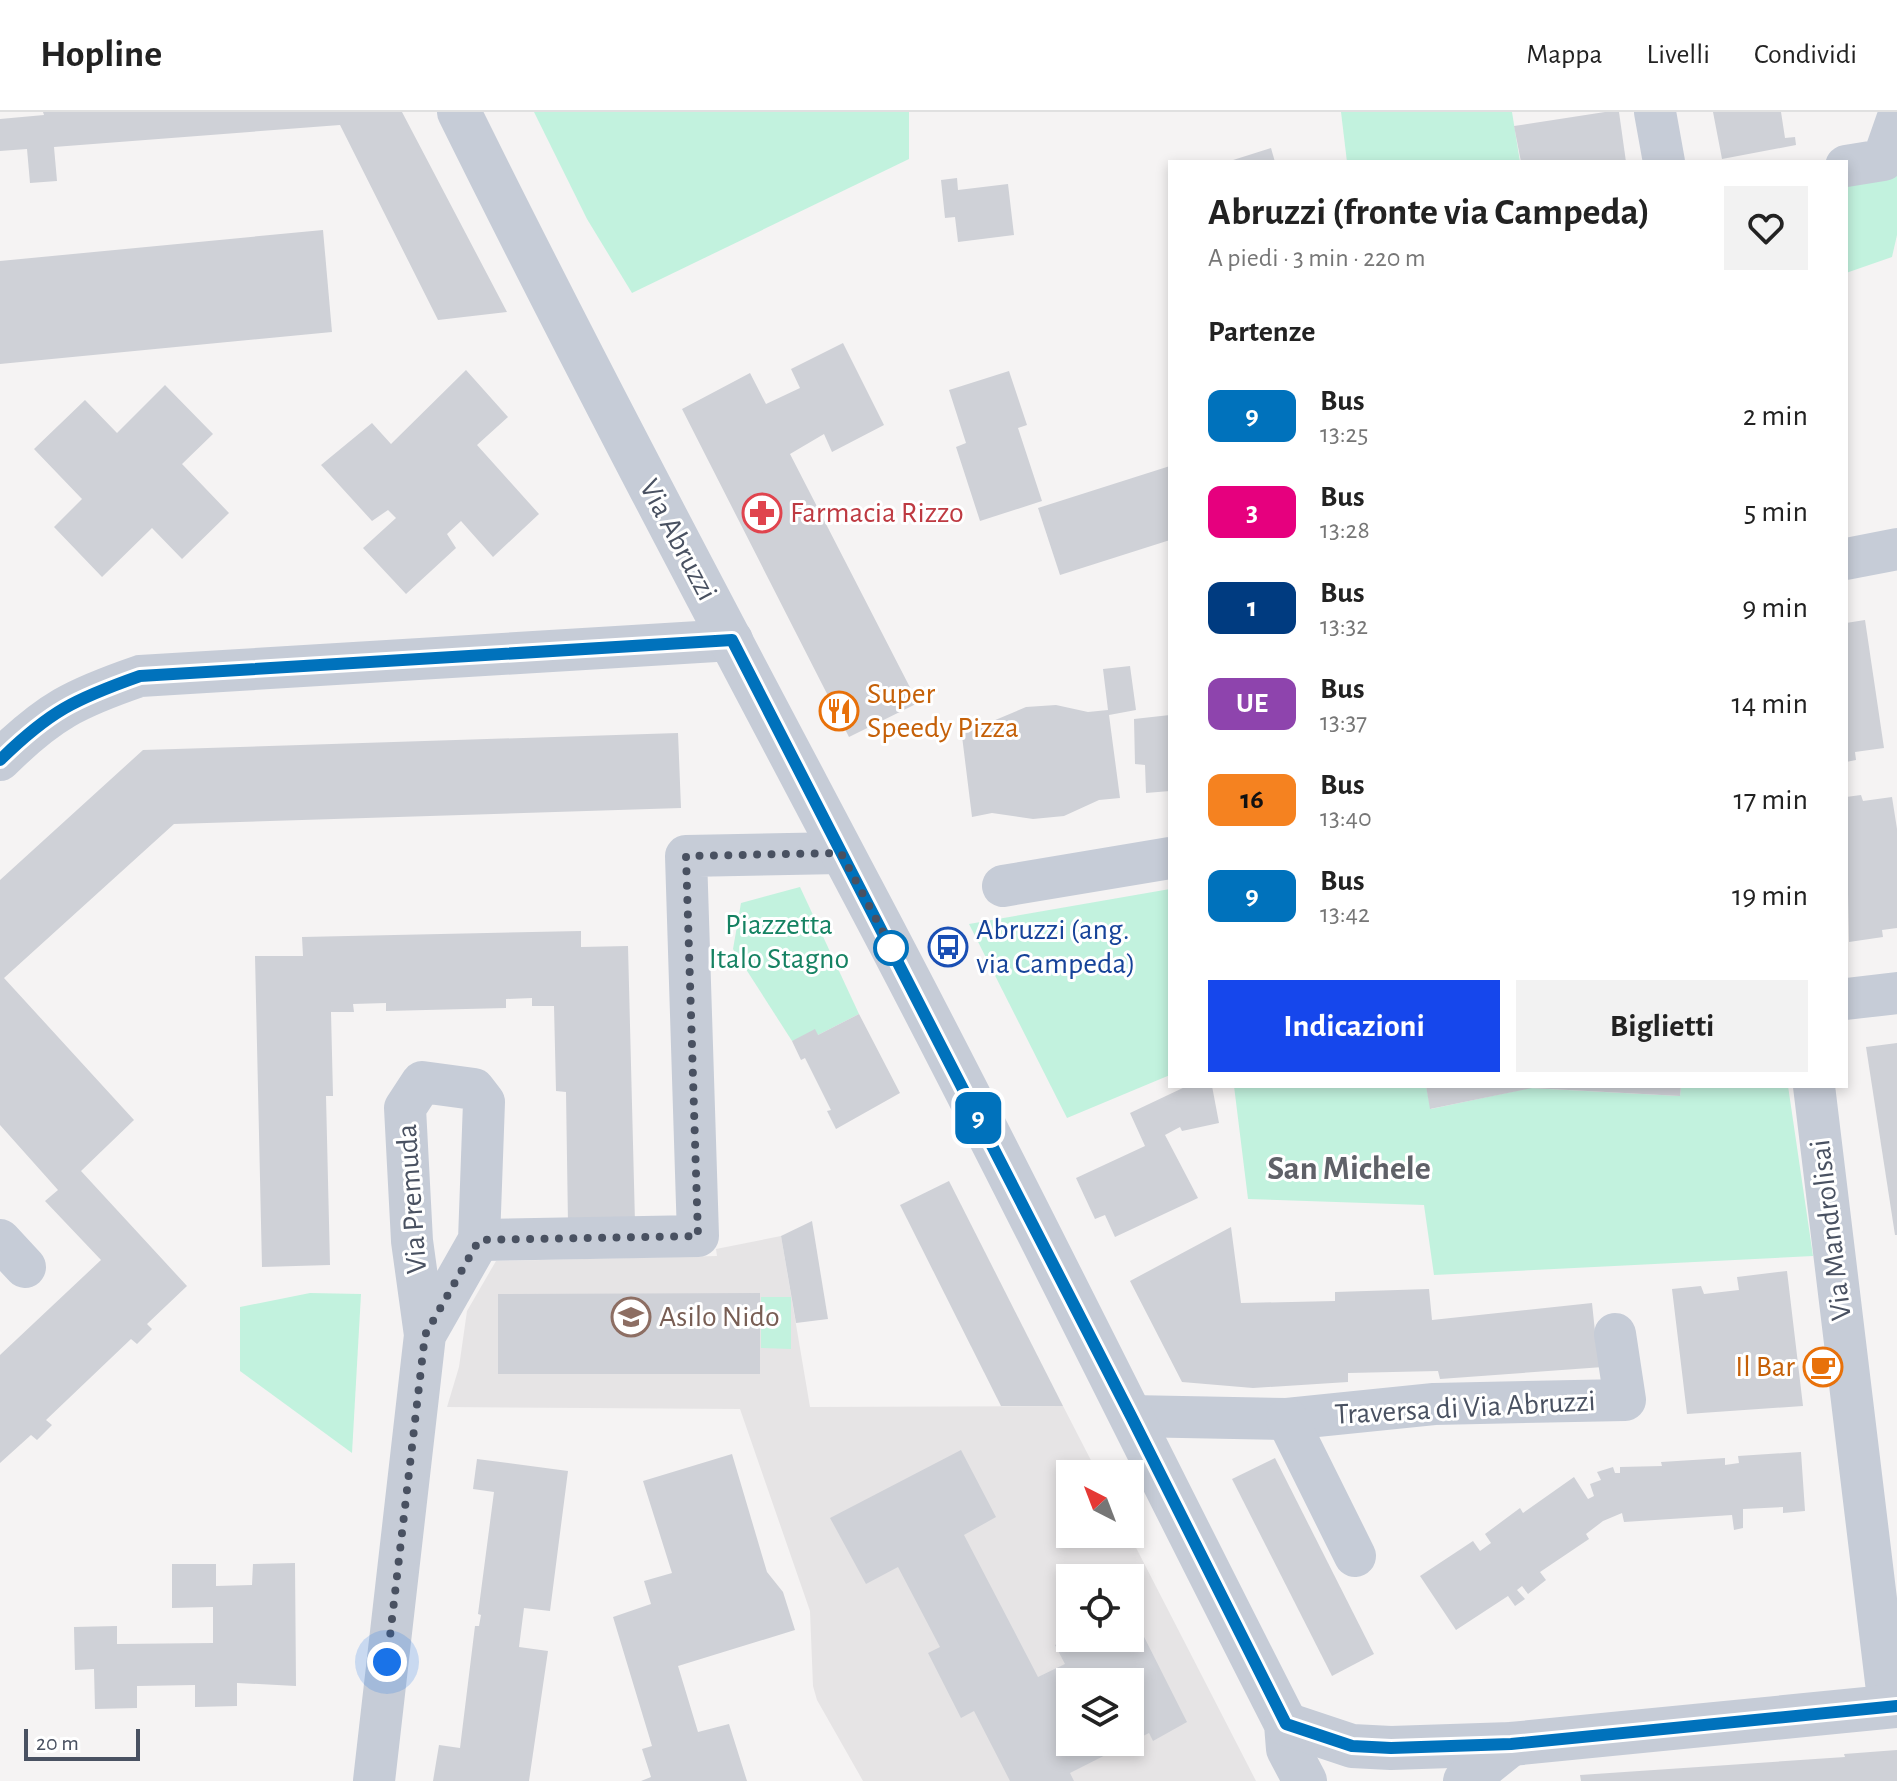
<!DOCTYPE html>
<html lang="it">
<meta charset="utf-8">
<style>
:root{--surface:#fff;--page:#f2f2f2;--text:#222;--muted:#767676;--line:#e0e0e0;--accent:#1647ec}
body{margin:0;font-family:"Alegreya Sans",sans-serif;background:var(--page);color:var(--text);height:100vh;display:flex;flex-direction:column;font-size:30px;white-space:nowrap}
*{box-sizing:border-box;margin:0}
p{font-size:26px;color:var(--muted)}
.icon{flex:none;width:44px;height:44px;fill:none;stroke:currentColor;stroke-width:2;stroke-linecap:round;stroke-linejoin:round}
.map{position:relative;flex:1;overflow:hidden}
.sheet{position:absolute;left:1168px;top:48px;width:680px;height:928px;display:flex;flex-direction:column;background:var(--surface);border-radius:0px;box-shadow:0 4px 12px #0003}
.sheet>*{flex:none}
.badge{padding:0 16px;border-radius:12px;font-size:28px;line-height:52px}
.needle{width:52px;rotate:318deg}
.controls{position:absolute;left:1056px;top:1348px;display:grid;gap:16px}
.controls a{display:grid;place-items:center;width:88px;height:88px;border-radius:0px;background:var(--surface);box-shadow:0 4px 12px #0003;font-size:40px}
.scale{position:absolute;left:24px;bottom:20px;width:116px;box-sizing:border-box;padding-left:8px;border:4px solid #495161;border-top:0;font-size:22px;line-height:28px;white-space:nowrap;color:#495161;-webkit-text-stroke:6px #fff;paint-order:stroke}
.you{position:absolute;width:40px;height:40px;margin:-20px;border:6px solid #fff;border-radius:50%;background:#1a73e8;box-shadow:0 0 0 12px #1a73e833}
.map>.badge{position:absolute;translate:-50% -50%;box-shadow:0 0 0 4px #fff}
h2{padding:0 40px;font-size:30px;line-height:72px}
.round{display:grid;place-items:center;flex:none;width:84px;height:84px;border-radius:0px;background:var(--page)}
.overview{display:flex;align-items:center;justify-content:space-between;height:136px;padding:0 40px}
h1{font-size:38px;font-weight:700;line-height:60px}
.action{display:flex;gap:16px;margin-top:auto;padding:16px 40px}
.action a{flex:1;height:92px;border-radius:0px;background:var(--accent);color:#fff;font-size:32px;font-weight:700;line-height:92px;text-align:center}
.action a+a{background:var(--page);color:var(--text)}
ul{padding:0;list-style:none}
li{display:flex;align-items:center;gap:24px;height:96px;padding:0 40px}
li div{flex:1}
li b{display:block;font-size:30px}
li em{font-style:normal}
li .badge{min-width:88px;font-weight:700;text-align:center}
header{display:flex;align-items:center;gap:48px;box-sizing:border-box;height:112px;padding:0 40px;background:var(--surface);border-bottom:2px solid var(--line)}
header strong{font-size:38px}
nav{display:flex;gap:44px;margin-inline-start:auto;font-size:28px}
.map>svg:first-child{display:block}
</style>
<header>
<strong>Hopline</strong>
<nav><a>Mappa</a><a>Livelli</a><a>Condividi</a></nav>
</header>
<div class="map">
<svg width="1897" height="1669" viewBox="0 0 1897 1669">
<rect width="100%" height="100%" fill="#f5f3f3"/>
<path fill="#e6e4e5" fill-rule="evenodd" d="M781 1124 810 1295 1063 1294 1098 1362H1070V1422H1129L1256 1669H863L817 1588 813 1574 810 1499 740 1297 447 1295 459 1255 467 1199 496 1149 717 1144 716 1137ZM1070 1466H1130V1526H1070ZM1070 1570H1130V1630H1070Z"/>
<g fill="#c2f2de">
<polygon points="534,0 909,0 909,47 632,181 587,107"/>
<polygon points="1341,0 1512,0 1520,50 1347,50"/>
<polygon points="1897,56 1897,123 1892,145 1846,161 1846,66"/>
<polygon points="800,775 859,902 818,923 792,929 733,837 741,791"/>
<polygon points="1170,777 1170,963 1067,1006 969,812"/>
<polygon points="1234,974 1426,974 1431,997 1529,976 1680,984 1681,974 1788,974 1813,1144 1434,1163 1424,1093 1248,1087"/>
<polygon points="310,1181 361,1182 352,1341 240,1259 240,1195"/>
<polygon points="761,1185 791,1185 791,1237 761,1236"/>
</g>
<g fill="#cfd1d7" fill-rule="evenodd">
<polygon points="43,0 402,0 507,200 438,208 340,13 54,35 57,69 30,71 27,37 0,39 0,7 44,3"/>
<polygon points="1605,0 1619,0 1626,50 1521,50 1514,14"/>
<polygon points="1713,0 1781,0 1785,26 1795,25 1796,33 1722,47"/>
<polygon points="1271,36 1275,50 1230,50 1230,49"/>
<polygon points="957,66 958,78 1008,72 1014,123 958,130 955,105 945,106 941,68"/>
<polygon points="323,118 332,220 0,252 0,149"/>
<polygon points="843,231 884,313 832,340 824,322 790,342 918,591 849,625 682,297 750,261 766,292 800,276 791,257"/>
<polygon points="466,258 508,305 477,333 539,402 493,445 461,409 447,422 456,436 406,482 363,436 396,406 388,398 372,409 321,353 372,311 391,332"/>
<polygon points="1009,259 1027,313 1018,316 1042,389 980,409 956,335 966,331 949,278"/>
<polygon points="165,273 213,322 182,352 229,401 182,447 152,416 102,465 54,415 82,387 34,337 85,288 117,321"/>
<polygon points="1170,354 1170,428 1060,463 1038,396"/>
<polygon points="1865,508 1884,636 1855,640 1856,648 1846,650 1846,511"/>
<polygon points="1130,554 1136,598 1109,603 1120,686 1099,688 1064,704 1033,707 992,701 972,705 961,616 981,614 1026,595 1056,593 1088,600 1108,598 1103,557"/>
<polygon points="1170,603 1170,679 1146,681 1145,653 1135,652 1134,607"/>
<polygon points="678,621 681,696 174,712 4,866 134,1008 81,1059 187,1174 147,1212 152,1217 137,1232 131,1227 46,1308 52,1313 37,1328 31,1323 0,1351 0,1243 101,1148 45,1089 58,1078 0,1013 0,768 143,638"/>
<polygon points="1861,683 1863,689 1892,685 1897,717 1897,816 1882,818 1883,825 1849,830 1846,685"/>
<polygon points="581,819 581,835 628,834 635,1111 568,1112 566,980 556,979 554,894 532,894 532,886 506,887 506,896 386,899 386,891 353,892 354,900 331,900 333,984 326,984 330,1153 262,1155 255,844 303,844 302,825"/>
<polygon points="859,902 900,981 836,1017 827,999 831,998 805,946 801,948 792,929 815,917 818,923"/>
<polygon points="1897,931 1897,1123 1895,1123 1866,935"/>
<polygon points="1187,974 1212,974 1219,1011 1182,1019 1180,1015 1165,1023 1198,1086 1115,1125 1105,1103 1095,1107 1076,1066 1145,1034 1130,1001"/>
<polygon points="1426,974 1681,974 1680,984 1532,976 1430,997"/>
<polygon points="949,1069 1063,1294 1001,1294 900,1093"/>
<polygon points="812,1109 828,1207 796,1211 781,1124"/>
<polygon points="1231,1115 1241,1191 1335,1189 1335,1180 1429,1177 1432,1208 1592,1191 1596,1229 1603,1255 1440,1267 1438,1259 1348,1261 1348,1270 1253,1276 1182,1270 1130,1169"/>
<polygon points="1787,1159 1803,1294 1687,1302 1672,1177 1701,1174 1704,1182 1739,1178 1737,1165"/>
<polygon points="760,1181 760,1262 498,1262 498,1182"/>
<path d="M961 1338 996 1405 964 1423 1038 1565 1065 1552 1055 1533 1070 1526H1130V1497L1187 1610 1153 1629 1149 1621 1070 1661 1074 1669H1010L974 1599 961 1606 928 1541 940 1535 898 1455 866 1472 830 1406ZM1070 1570H1130V1630H1070Z"/>
<polygon points="1801,1340 1805,1399 1783,1401 1783,1395 1743,1397 1743,1416 1734,1418 1732,1403 1624,1410 1622,1401 1603,1409 1586,1422 1589,1427 1540,1460 1546,1468 1528,1482 1522,1474 1517,1478 1525,1487 1515,1494 1508,1484 1456,1518 1420,1464 1473,1429 1480,1439 1491,1431 1485,1422 1520,1396 1523,1401 1574,1365 1588,1387 1594,1384 1590,1372 1601,1368 1597,1360 1613,1355 1615,1361 1620,1361 1620,1355 1662,1354 1661,1350 1725,1346 1725,1353 1739,1351 1738,1344"/>
<polygon points="732,1342 767,1460 783,1480 795,1518 678,1554 698,1620 729,1612 747,1669 641,1669 651,1665 642,1637 652,1634 613,1505 651,1492 644,1469 672,1461 643,1369"/>
<polygon points="1275,1346 1374,1542 1332,1564 1232,1367"/>
<polygon points="477,1347 568,1359 550,1499 524,1496 519,1535 548,1539 529,1669 433,1669 439,1633 460,1636 475,1514 479,1514 481,1503 478,1502 494,1380 473,1377"/>
<polygon points="295,1451 296,1574 237,1571 237,1594 195,1595 195,1573 137,1574 137,1596 95,1597 94,1557 75,1558 74,1515 117,1514 117,1532 213,1531 213,1495 172,1496 172,1452 216,1452 216,1474 252,1473 253,1452"/>
<polygon points="1897,1638 1897,1669 1581,1669 1580,1663 1845,1645 1844,1642"/>
</g>
<g fill="none" stroke-linecap="round" stroke-linejoin="round">
<g stroke="#c6ccd7" stroke-width="42">
<polyline points="1655,0 1664,50"/>
<polyline points="1846,54 1883,48 1897,8"/>
<polyline points="1846,447 1897,437"/>
<path d="M0 648C49 599 76 586 140 564L732 528"/>
<polyline points="1003,774 1170,746"/>
<polyline points="1846,887 1897,881"/>
<polyline points="1814,974 1889,1595"/>
<polyline points="0,1128 25,1155"/>
<polyline points="479,1128 698,1124 686,744 841,741"/>
<polyline points="1131,1304 1287,1307 1434,1292 1625,1288 1615,1222"/>
<polyline points="1287,1307 1355,1444"/>
<polyline points="374,1669 425,1223 412,1129 405,996 422,970 474,977 484,990 479,1128 425,1223"/>
</g>
<g stroke="#c6ccd7" stroke-width="44">
<path d="M459 0C588 261 725 518 861 776 1007 1052 1144 1334 1286 1612L1288 1637 1305 1669"/>
<polyline points="1286,1612 1352,1634 1391,1636 1511,1632 1897,1594"/>
<polyline points="1465,1669 1511,1632"/>
</g>
</g>
<g fill="none" stroke-linecap="round" stroke-linejoin="round">
<g stroke="#fff" stroke-width="18">
<path id="line" d="M0 648C50 599 75 587 140 564L732 528 1131 1304 1286 1612 1352 1634 1391 1636 1511 1632 1897 1594"/>
</g>
<use href="#line" stroke="#0072bc" stroke-width="12"/>
<polyline stroke="#495161" stroke-width="8" stroke-dasharray="0 14.4" points="387,1550 425,1223 479,1128 698,1124 686,744 841,741 893,839 891,836"/>
</g>
<defs>
<g id="pharmacy-ring" transform="scale(2)"><circle r="9.5" fill="#fff" stroke="#e0444e" stroke-width="1.5"/><path d="M-2-6h4v4h4v4h-4v4h-4v-4h-4v-4h4Z" fill="#e0444e"/></g>
<g id="restaurant-ring" transform="scale(2)"><circle r="9.5" fill="#fff" stroke="#e8710a" stroke-width="1.5"/><path d="M-5-6h1v4h1v-4h1v4h1v-4h1v5L-1.5 .5V6h-2V.5L-5-1ZM5-6V6H3V1.5H1.5Q1.5-4 5-6Z" fill="#e8710a"/></g>
<g id="bus-ring" transform="scale(2)"><circle r="9.5" fill="#fff" stroke="#1a4fb4" stroke-width="1.5"/><path d="M-5-6H5V4H4V6H2V4H-2V6H-4V4H-5ZM-3.5-4V0h7V-4ZM-3.5 1.2v1.5H-2V1.2ZM2 1.2v1.5H3.5V1.2Z" fill="#1a4fb4"/></g>
<g id="school-ring" transform="scale(2)"><circle r="9.5" fill="#fff" stroke="#8d6e63" stroke-width="1.5"/><path d="M0-5L7-2L0 1L-7-2ZM-4 1L0 2.5L4 1V4Q0 6-4 4Z" fill="#8d6e63"/></g>
<g id="cafe-ring" transform="scale(2)"><circle r="9.5" fill="#fff" stroke="#e8710a" stroke-width="1.5"/><path d="M-5.5-4.5H6V0H3Q3 3.5 0 3.5H-2.5Q-5.5 3.5-5.5 0ZM3-3.2v2h1.7v-2ZM-6 4.5H4V6H-6Z" fill="#e8710a"/></g>
</defs>
<g fill-rule="evenodd">
<use href="#pharmacy-ring" x="762" y="401"/>
<use href="#restaurant-ring" x="839" y="599"/>
<use href="#bus-ring" x="948" y="835"/>
<use href="#school-ring" x="631" y="1205"/>
<use href="#cafe-ring" x="1823" y="1255"/>
</g>
<circle fill="#fff" stroke="#0072bc" stroke-width="4" cx="891" cy="836" r="16"/>
<g text-anchor="middle" dominant-baseline="central" stroke-width="6" stroke-linejoin="round" paint-order="stroke">
<g font-size="30" fill="#be3a42" stroke="#fff" text-anchor="start">
<text x="790" y="401">Farmacia Rizzo</text>
</g>
<g font-size="30" fill="#495161" stroke="#fff">
<text transform="translate(678 428) rotate(62)">Via Abruzzi</text>
<text transform="translate(412 1087) rotate(-94)">Via Premuda</text>
<text transform="translate(1831 1118) rotate(-97)">Via Mandrolisai</text>
<text transform="translate(1465 1296) rotate(-3)">Traversa di Via Abruzzi</text>
</g>
<g font-size="30" fill="#c56008" stroke="#fff" text-anchor="start">
<text x="867" y="582">Super<tspan x="867" dy="34">Speedy Pizza</tspan></text>
<text x="1795" y="1255" text-anchor="end">Il Bar</text>
</g>
<g font-size="30" fill="#158262" stroke="#fff">
<text x="779" y="813">Piazzetta<tspan x="779" dy="34">Italo Stagno</tspan></text>
</g>
<g font-size="30" fill="#164399" stroke="#fff" text-anchor="start">
<text x="976" y="818">Abruzzi (ang.<tspan x="976" dy="34">via Campeda)</tspan></text>
</g>
<g font-size="30" fill="#785e54" stroke="#fff" text-anchor="start">
<text x="659" y="1205">Asilo Nido</text>
</g>
<g font-size="34" font-weight="bold" fill="#5f6168" stroke="#fff">
<text x="1349" y="1057">San Michele</text>
</g>
</g>
</svg>
<div class="controls">
<a><svg class="needle" viewBox="-14 -14 28 28"><path d="M0-13l5 13h-10z" fill="#e53935"/><path d="M0 13l5-13h-10z" fill="#767676"/></svg></a>
<a><svg class="icon" aria-label="locate" viewBox="0 0 24 24"><circle cx="12" cy="12" r="6"/><path d="M12 2v4M12 18v4M2 12h4M18 12h4"/></svg></a>
<a><svg class="icon" aria-label="layers" viewBox="0 0 24 24"><path d="M12 4l9 5-9 5-9-5zM3 14l9 5 9-5"/></svg></a>
</div>
<div class="scale">20 m</div>
<div class="you" style="left:387px;top:1550px"></div>
<b class="badge" style="left:978px;top:1006px;background:#0072bc;color:#fff">9</b>
<section class="sheet">
<div class="overview"><div><h1>Abruzzi (fronte via Campeda)</h1><p>A piedi · 3 min · 220 m</p></div><a class="round"><svg class="icon" aria-label="heart" viewBox="0 0 24 24"><path d="M12 20l-8-8c-3-5 5-10 8-4 3-6 11-1 8 4z"/></svg></a></div>
<h2>Partenze</h2>
<ul>
<li><span class="badge" style="background:#0072bc;color:#fff">9</span><div><b>Bus</b><p>13:25</p></div><em>2 min</em></li>
<li><span class="badge" style="background:#e6007e;color:#fff">3</span><div><b>Bus</b><p>13:28</p></div><em>5 min</em></li>
<li><span class="badge" style="background:#003b80;color:#fff">1</span><div><b>Bus</b><p>13:32</p></div><em>9 min</em></li>
<li><span class="badge" style="background:#8e44ad;color:#fff">UE</span><div><b>Bus</b><p>13:37</p></div><em>14 min</em></li>
<li><span class="badge" style="background:#f58220;color:#111">16</span><div><b>Bus</b><p>13:40</p></div><em>17 min</em></li>
<li><span class="badge" style="background:#0072bc;color:#fff">9</span><div><b>Bus</b><p>13:42</p></div><em>19 min</em></li>
</ul>
<div class="action"><a>Indicazioni</a><a>Biglietti</a></div>
</section>
</div>
